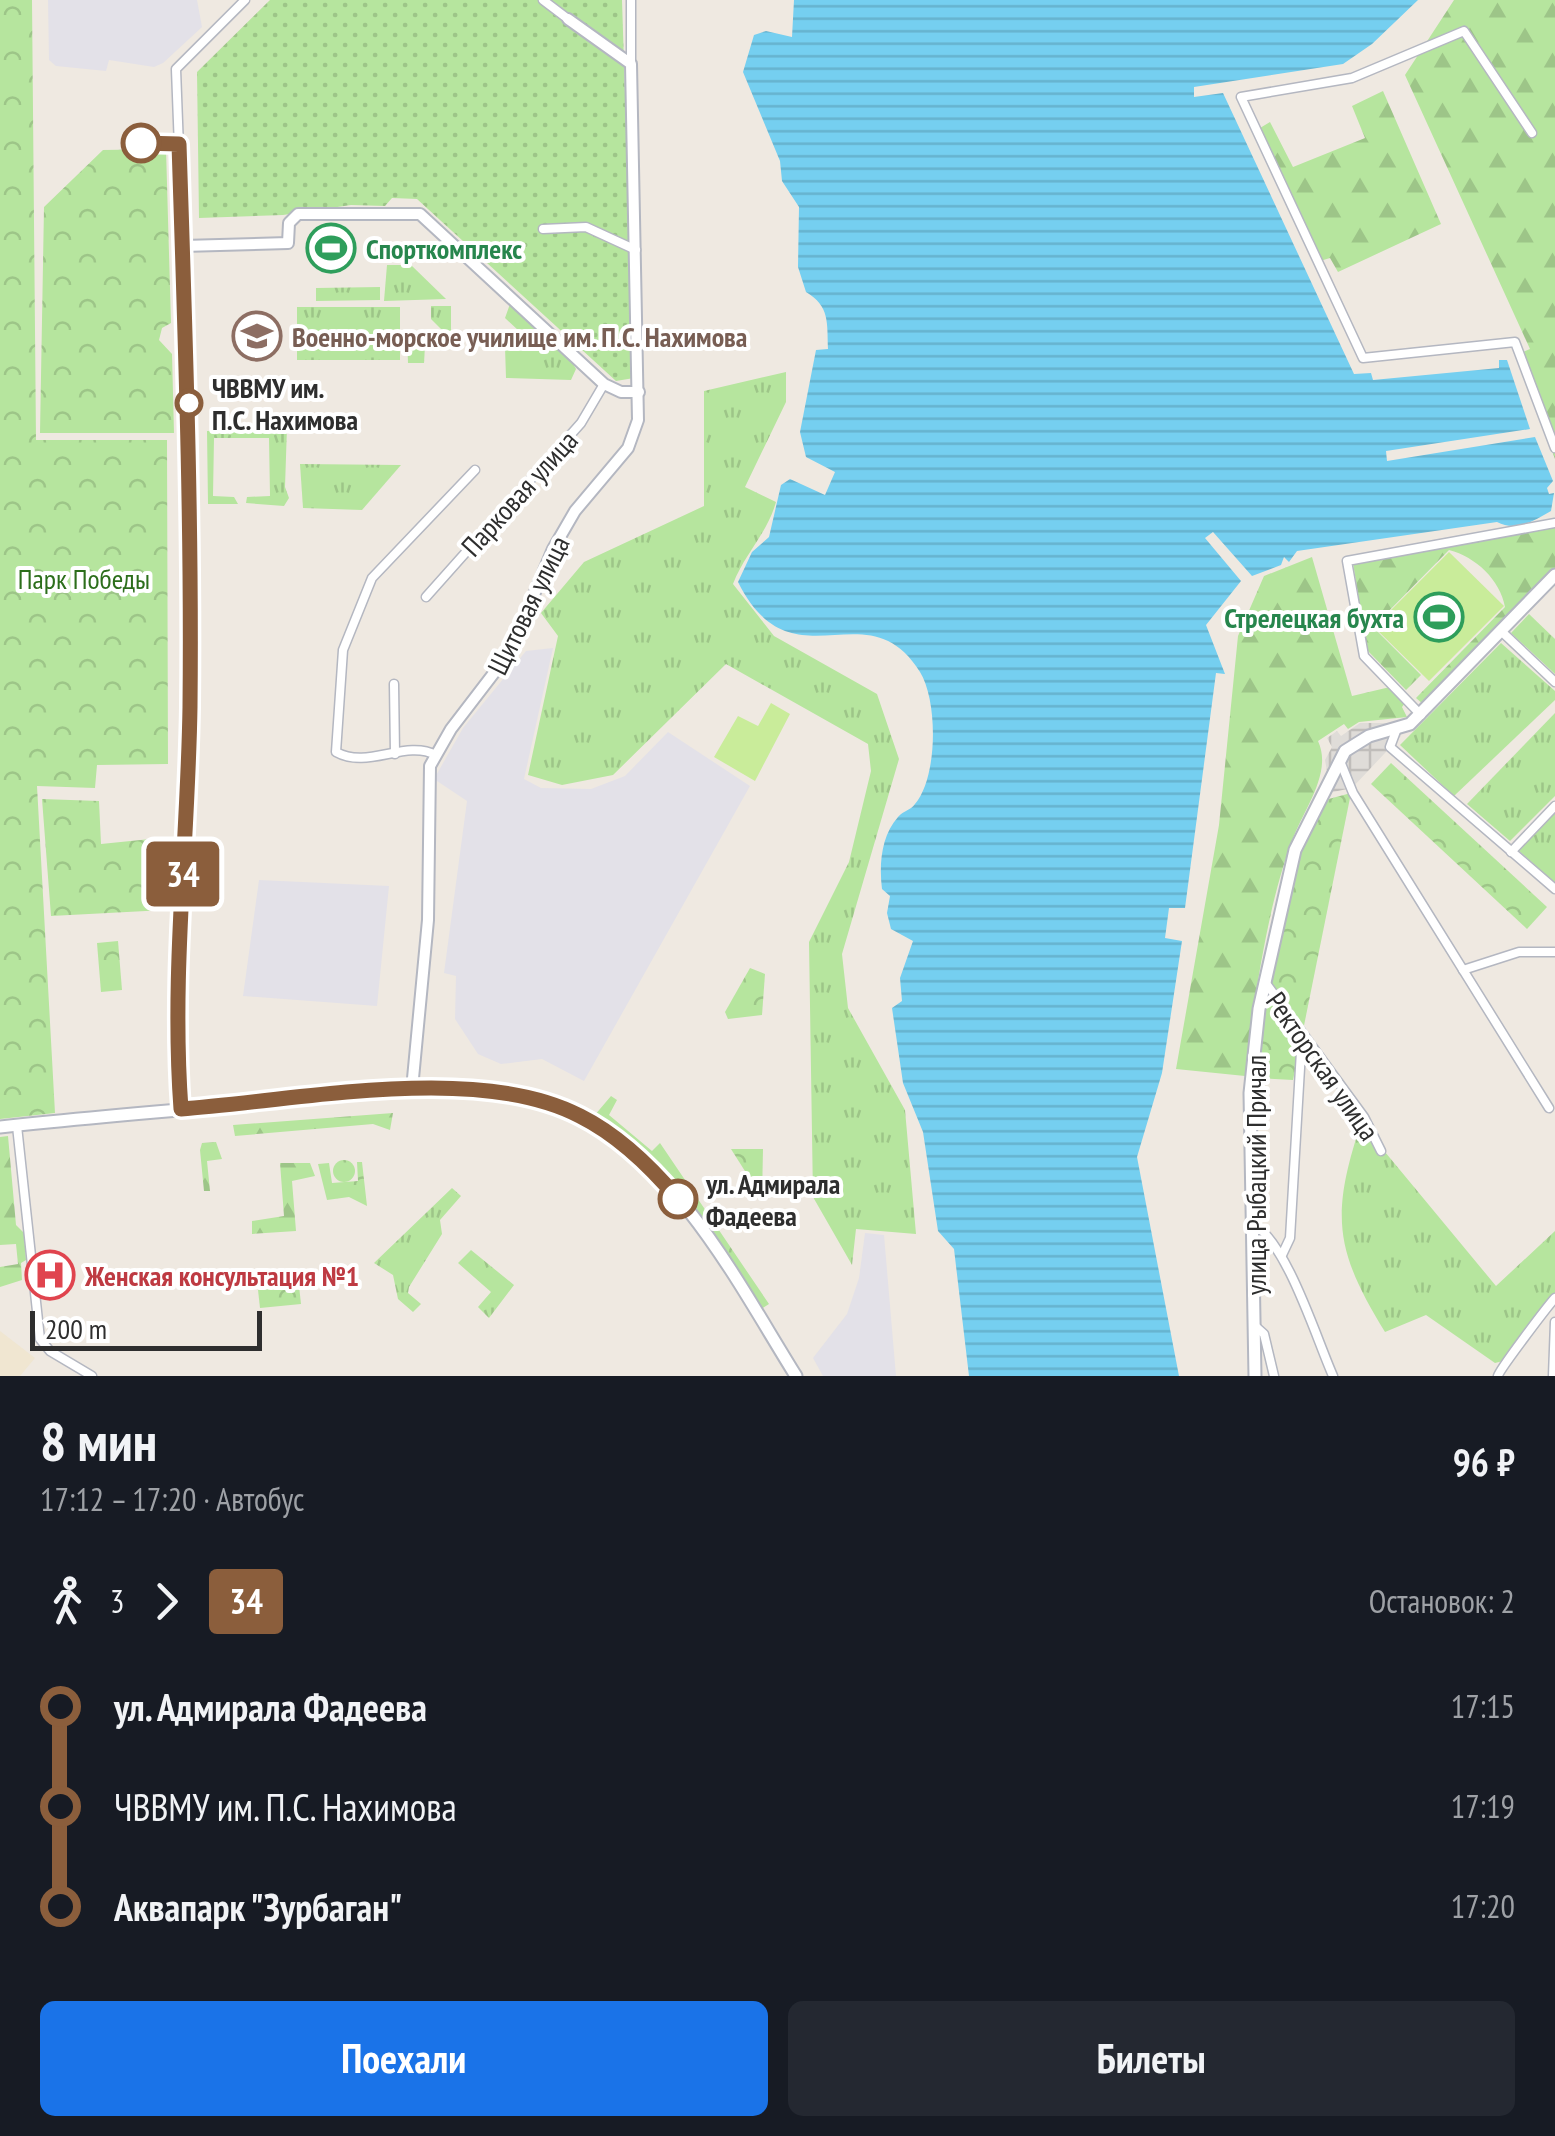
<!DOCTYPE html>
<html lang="ru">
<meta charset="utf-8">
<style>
:root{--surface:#171b24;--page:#242831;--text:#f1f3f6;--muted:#9ea1a6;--accent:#1a73e8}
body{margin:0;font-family:"PT Sans Narrow",sans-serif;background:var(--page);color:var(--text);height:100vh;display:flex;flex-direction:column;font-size:38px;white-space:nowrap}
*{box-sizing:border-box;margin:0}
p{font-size:32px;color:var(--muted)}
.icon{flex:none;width:55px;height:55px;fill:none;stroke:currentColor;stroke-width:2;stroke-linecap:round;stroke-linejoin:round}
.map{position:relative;height:1376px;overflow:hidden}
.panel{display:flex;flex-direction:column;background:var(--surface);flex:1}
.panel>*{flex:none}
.badge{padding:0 20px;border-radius:8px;font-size:35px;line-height:65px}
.scale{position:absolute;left:30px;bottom:25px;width:232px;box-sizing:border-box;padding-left:10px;border:5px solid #2e2e2e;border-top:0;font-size:28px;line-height:35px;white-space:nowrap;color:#2e2e2e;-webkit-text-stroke:8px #fff;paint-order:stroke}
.map>.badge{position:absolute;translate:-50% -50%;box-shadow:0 0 0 5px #fff}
.legs{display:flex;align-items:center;gap:15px;height:110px;padding:0 40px;font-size:32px}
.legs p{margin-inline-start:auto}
.headline{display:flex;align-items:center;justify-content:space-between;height:170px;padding:0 40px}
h1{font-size:55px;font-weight:800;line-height:75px}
.primary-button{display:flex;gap:20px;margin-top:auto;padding:20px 40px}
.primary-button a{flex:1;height:115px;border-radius:15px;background:var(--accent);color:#fff;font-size:40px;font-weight:800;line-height:115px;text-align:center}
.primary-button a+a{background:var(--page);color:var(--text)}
ul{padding:0 40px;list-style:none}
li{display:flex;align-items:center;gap:35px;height:100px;font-size:38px}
li i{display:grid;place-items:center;width:15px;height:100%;margin:0 12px;background:currentColor}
li i::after{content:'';width:25px;height:25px;margin:-12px;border:8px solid;border-radius:50%;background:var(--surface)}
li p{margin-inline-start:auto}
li:first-child i{background:linear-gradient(#0000 50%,currentColor 0)}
li:last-child i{background:linear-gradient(currentColor 50%,#0000 0)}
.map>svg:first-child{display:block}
</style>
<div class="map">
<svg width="1555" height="1376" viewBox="0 0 1555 1376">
<defs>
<pattern id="grass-tufts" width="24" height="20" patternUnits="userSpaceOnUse" patternTransform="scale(2.5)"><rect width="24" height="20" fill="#b6e59e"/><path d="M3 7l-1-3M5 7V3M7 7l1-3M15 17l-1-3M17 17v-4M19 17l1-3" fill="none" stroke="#9dc588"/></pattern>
<pattern id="forest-firs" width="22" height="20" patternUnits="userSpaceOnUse" patternTransform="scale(2.5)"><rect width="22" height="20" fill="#b6e59e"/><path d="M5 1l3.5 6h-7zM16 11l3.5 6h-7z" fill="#9dc588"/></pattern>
<pattern id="park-crowns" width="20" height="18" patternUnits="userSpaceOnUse" patternTransform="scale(2.5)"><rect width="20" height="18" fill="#b6e59e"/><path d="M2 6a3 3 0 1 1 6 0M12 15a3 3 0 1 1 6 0" fill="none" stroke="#9dc588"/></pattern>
<pattern id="garden-dots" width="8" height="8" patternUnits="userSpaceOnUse" patternTransform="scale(2.5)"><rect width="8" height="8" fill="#b6e59e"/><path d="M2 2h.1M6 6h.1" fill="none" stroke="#9dc588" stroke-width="1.8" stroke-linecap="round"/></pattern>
<pattern id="plaza-grid" width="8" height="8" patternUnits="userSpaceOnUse" patternTransform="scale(2.5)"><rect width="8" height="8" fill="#dfdcd8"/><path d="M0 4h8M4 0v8" fill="none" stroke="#c0bdba"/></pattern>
<pattern id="water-rules" width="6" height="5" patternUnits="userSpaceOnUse" patternTransform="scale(2.5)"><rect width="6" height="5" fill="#75cff0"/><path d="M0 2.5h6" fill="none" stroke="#66b2ce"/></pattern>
</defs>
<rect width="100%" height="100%" fill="#efe9e1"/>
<g fill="#e3e1e8">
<polygon points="48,0 197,0 202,27 163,63 154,67 109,60 106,71 56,66 49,60"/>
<polygon points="553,648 524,779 541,788 591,789 625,776 668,732 750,786 584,1081 542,1059 501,1064 478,1054 455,1019 456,976 444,973 467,801 434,779 463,728 526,651"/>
<polygon points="259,880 389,886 377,1006 243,996"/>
<polygon points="865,1233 884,1235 896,1376 823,1376 813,1358 847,1314 859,1278"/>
</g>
<polygon fill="#f0e6d1" points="0,1331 35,1358 20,1376 0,1376"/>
<g fill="url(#grass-tufts)">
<polygon points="387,265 411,265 446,299 384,301"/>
<polygon points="380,287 380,300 316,301 316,288"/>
<polygon points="510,304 572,362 576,369 571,380 506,378 505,347 514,342 519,331 505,318"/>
<polygon points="431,306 451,306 451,331 442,330 431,319"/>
<rect x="297" y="307" width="103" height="53"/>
<polygon points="407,336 414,336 425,346 424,363 408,363"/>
<path d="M786 372V402L745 487 776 502C767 534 745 553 733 584L774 636 877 694 899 759 842 954 848 1008 905 1110 916 1234 856 1229 852 1265 813 1197 809 942 849 862 871 771 868 744 726 664 613 775 562 785 528 775 558 636 541 613 584 562 704 506V391Z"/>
<polygon points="287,427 285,487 289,498 284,506 246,503 247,497 270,496 269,438 214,438 213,496 234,497 238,504 208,504 207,431"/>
<polygon points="300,464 401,465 362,510 303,508"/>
<rect x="183" y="530" width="3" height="175"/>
<polygon points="1529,614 1555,639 1555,674 1511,633"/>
<polygon points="1501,643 1555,691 1555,700 1454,796 1400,745"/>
<polygon points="1555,713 1555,796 1510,841 1467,804"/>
<polygon points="1555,811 1555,883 1518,850"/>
<path d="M1361 1123 1496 1286 1555 1231V1305L1503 1361 1495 1363 1426 1315 1385 1332C1334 1249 1331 1215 1361 1123Z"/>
<polygon points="452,1188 461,1196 440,1220 442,1234 409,1287 408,1293 421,1304 413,1312 398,1299 393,1275 374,1263"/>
<polygon points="471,1250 514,1285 489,1318 478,1307 491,1292 458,1263"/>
</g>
<g fill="url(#forest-firs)">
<polygon points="1454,0 1555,0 1555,459 1516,355 1530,349 1405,75"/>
<polygon points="1383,91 1441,224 1338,272 1330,258 1320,261 1260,128 1270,122 1293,167 1365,138 1352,106"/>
<path d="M1555 520V569L1424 705 1416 698 1505 607C1500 580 1476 557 1449 550L1373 627 1421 675 1406 690 1367 650 1353 563Z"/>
<path d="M1312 557 1352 696 1390 687 1405 703 1402 707 1407 717 1359 722 1348 729 1344 724 1318 741C1333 773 1303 810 1292 841 1267 906 1253 1007 1245 1076L1176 1069 1219 825 1238 636 1264 576Z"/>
<polygon points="393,1113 390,1130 373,1124 235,1136 233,1125"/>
<polygon points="8,1136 16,1225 24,1233 26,1260 21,1263 22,1280 0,1287 0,1267 18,1264 16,1244 0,1245 0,1137"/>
<polygon points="216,1142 222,1159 207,1161 210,1191 204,1191 200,1150 202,1143"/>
<polygon points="280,1163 310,1163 315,1176 292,1181 296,1231 252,1234 252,1221 284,1216"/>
</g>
<g fill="url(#park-crowns)">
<polygon points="0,0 32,0 36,440 167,440 168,764 97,765 95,788 37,786 55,1113 0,1119"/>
<polygon points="166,149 171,323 162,328 159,340 172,354 174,433 40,433 44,207 103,150"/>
<polygon points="1391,763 1547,907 1527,929 1371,784"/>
<polygon points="1351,793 1293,1080 1257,1078 1270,979 1296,853 1325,800"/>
<polygon points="42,799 99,801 101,844 170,837 165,910 51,916"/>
<polygon points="118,941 122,990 101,992 97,943"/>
<polygon points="750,968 765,974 762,1015 728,1019 725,1012"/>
<path d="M611 1096 617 1100 609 1115 652 1151 660 1143 769 1304 761 1309C711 1236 671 1162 594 1116Z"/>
<polygon points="731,1149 763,1149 762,1198"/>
<circle cx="344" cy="1171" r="11"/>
<polygon points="357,1162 362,1162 367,1206 349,1197 327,1200 318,1164 329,1163 332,1183 358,1181"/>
<polygon points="299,1286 301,1304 260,1308 258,1290"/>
</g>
<polygon fill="url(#garden-dots)" points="270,0 622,0 634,378 616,381 417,199 392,198 385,206 351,205 283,215 199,218 197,72"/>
<g fill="#c9ec9a">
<polygon points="1449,552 1504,606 1429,681 1374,627"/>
<polygon points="771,703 790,714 755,781 714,757 738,716 758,726"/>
</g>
<polygon fill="url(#plaza-grid)" points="1360,723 1395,723 1401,736 1352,788 1314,796 1327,771 1325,760 1332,747 1327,738 1337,731 1341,736"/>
<path fill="url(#water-rules)" d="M794 0H1418L1372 44 1343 64 1194 87V97L1223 93 1354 374 1371 373 1373 380 1499 368V360H1507L1530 429 1386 451 1387 461 1535 437 1553 481 1547 488 1549 494 1554 493 1551 511C1534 521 1516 532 1497 522L1297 551 1289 562 1284 557 1281 565 1252 576 1213 532 1205 538 1241 581 1206 625 1225 674 1216 673 1185 908H1169L1165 938 1182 941 1162 1073 1137 1157 1179 1376H969L954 1249 938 1231 923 1132 903 1083 892 1008 902 1001 900 978 913 941 891 929 887 913 890 896 882 889C879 865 881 836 898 817 904 810 910 811 915 804 938 777 938 701 920 672 867 586 792 690 738 582L752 552 769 537 781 485 790 479 825 495 835 472 806 457 800 432 816 350 828 349C827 323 830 306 806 292L798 267 799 207 782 181 780 161 743 72 754 35 766 31 792 37Z"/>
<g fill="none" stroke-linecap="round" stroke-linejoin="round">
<g stroke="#b4b7c1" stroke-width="11">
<g id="minor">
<polyline points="543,0 568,19"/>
<polyline points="631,0 631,64"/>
<polyline points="1532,133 1464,31 1352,78 1241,97 1363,358 1515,342 1555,448"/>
<polyline points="543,229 586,227 636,250"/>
<polyline points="426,597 581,423 604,384"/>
<polyline points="1501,631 1555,682"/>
<polyline points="394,684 395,754"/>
<polyline points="1421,715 1364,656 1347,561 1555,523"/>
<polyline points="1396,731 1390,747 1555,889"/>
<path d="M436 755C405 739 368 770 336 752L343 650 372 578 475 470"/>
<polyline points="1340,761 1353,793 1549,1108"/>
<polyline points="1511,852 1555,806"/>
<polyline points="1463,970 1519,952 1555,952"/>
<polyline points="1265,982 1364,1117 1381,1151"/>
<path d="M181 1109C171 975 188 841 190 707 193 494 184 282 176 69L245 0"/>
<polyline points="17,1126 40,1339 50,1351 92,1376"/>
<path d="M1253 1223C1288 1246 1315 1335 1333 1376"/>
<polyline points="1282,1255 1290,1238 1302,1034"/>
<polyline points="1254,1325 1264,1334 1274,1376"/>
<path d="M1498 1376C1499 1370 1547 1307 1555 1298"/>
<polyline points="1553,1376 1555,1322"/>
</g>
</g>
<g stroke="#b4b7c1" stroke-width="14">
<g id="tertiary">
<polyline points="183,246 288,243 289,223 298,214 420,214 604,384 621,392 639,392"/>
<polyline points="412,1089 428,920 430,766 451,729 510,652 553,549 575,511 628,448 638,420 631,64 568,19"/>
</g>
</g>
<g stroke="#b4b7c1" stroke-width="15">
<g id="secondary">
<path d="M0 1127C83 1118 166 1111 250 1104 354 1094 482 1066 580 1116 680 1167 739 1285 796 1376"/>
<polyline points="1255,1376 1250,1093 1259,1009 1295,850 1345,751 1369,736 1410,724 1555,575"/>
</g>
</g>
<use href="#minor" stroke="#fff" stroke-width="8"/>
<use href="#tertiary" stroke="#fff" stroke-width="10"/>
<use href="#secondary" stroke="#fff" stroke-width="11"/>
</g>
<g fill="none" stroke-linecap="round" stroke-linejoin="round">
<g stroke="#fff" stroke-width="22">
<path id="line-1" d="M141 143 179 144C185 332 192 519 190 707 188 841 171 975 181 1109 295 1101 477 1062 580 1116 618 1135 651 1167 678 1199"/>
</g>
<use href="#line-1" stroke="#8b5e3c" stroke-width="15"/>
</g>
<defs>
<g id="stadium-ring" transform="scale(2.5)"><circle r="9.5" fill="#fff" stroke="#2e9e5b" stroke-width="1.5"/><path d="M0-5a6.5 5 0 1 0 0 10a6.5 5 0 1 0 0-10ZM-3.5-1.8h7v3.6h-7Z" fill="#2e9e5b"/></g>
<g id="university-ring" transform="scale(2.5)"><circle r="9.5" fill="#fff" stroke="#8d6e63" stroke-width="1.5"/><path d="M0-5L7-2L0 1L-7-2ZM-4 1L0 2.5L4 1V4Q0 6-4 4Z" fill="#8d6e63"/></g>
<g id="hospital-ring" transform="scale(2.5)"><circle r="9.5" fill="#fff" stroke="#e0444e" stroke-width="1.5"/><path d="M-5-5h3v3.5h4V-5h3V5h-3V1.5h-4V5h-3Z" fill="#e0444e"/></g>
</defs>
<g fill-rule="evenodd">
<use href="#stadium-ring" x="331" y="248"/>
<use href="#university-ring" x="257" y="336"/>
<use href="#stadium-ring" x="1439" y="617"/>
<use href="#hospital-ring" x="50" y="1275"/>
</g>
<g fill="#fff" stroke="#8b5e3c" stroke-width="5">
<circle cx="141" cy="143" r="18"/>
<circle cx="189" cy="403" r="12"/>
<circle cx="678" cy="1199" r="18"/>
</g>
<g text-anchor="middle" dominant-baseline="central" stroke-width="8" stroke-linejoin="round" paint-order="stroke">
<g font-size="28" font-weight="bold" fill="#27864d" stroke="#fff" text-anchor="start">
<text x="366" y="248">Спорткомплекс</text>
<text x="1404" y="617" text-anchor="end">Стрелецкая бухта</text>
</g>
<g font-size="28" font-weight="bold" fill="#785e54" stroke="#fff" text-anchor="start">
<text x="292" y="336">Военно-морское училище им. П.С. Нахимова</text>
</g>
<g font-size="28" font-weight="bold" fill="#2e2e2e" stroke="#fff" text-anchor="start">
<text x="212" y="387">ЧВВМУ им.<tspan x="212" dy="32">П.С. Нахимова</tspan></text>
<text x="706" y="1183">ул. Адмирала<tspan x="706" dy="32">Фадеева</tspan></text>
</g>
<g font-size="28" fill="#2e2e2e" stroke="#fff">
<text transform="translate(519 493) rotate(-48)">Парковая улица</text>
<text transform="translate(528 605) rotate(-64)">Щитовая улица</text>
<text transform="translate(1323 1066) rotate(55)">Ректорская улица</text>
<text transform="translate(1255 1175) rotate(-90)">улица Рыбацкий Причал</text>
</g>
<g font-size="28" fill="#2c6e1b" stroke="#fff">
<text x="84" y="578">Парк Победы</text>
</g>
<g font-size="28" font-weight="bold" fill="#be3a42" stroke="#fff" text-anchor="start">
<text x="85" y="1275">Женская консультация №1</text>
</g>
</g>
</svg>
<div class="scale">200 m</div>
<b class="badge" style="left:183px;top:874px;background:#8b5e3c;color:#fff">34</b>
</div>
<section class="panel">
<div class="headline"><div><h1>8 мин</h1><p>17:12 – 17:20 · Автобус</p></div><b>96 ₽</b></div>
<div class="legs"><svg class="icon" aria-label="walk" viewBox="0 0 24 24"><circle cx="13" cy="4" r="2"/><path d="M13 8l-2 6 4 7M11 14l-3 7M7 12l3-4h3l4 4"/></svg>3<svg class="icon" aria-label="forward" viewBox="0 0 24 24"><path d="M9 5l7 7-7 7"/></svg><b class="badge" style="background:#8b5e3c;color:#fff">34</b><p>Остановок: 2</p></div>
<ul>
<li><i style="color:#8b5e3c"></i><b>ул. Адмирала Фадеева</b><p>17:15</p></li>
<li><i style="color:#8b5e3c"></i><span>ЧВВМУ им. П.С. Нахимова</span><p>17:19</p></li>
<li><i style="color:#8b5e3c"></i><b>Аквапарк &quot;Зурбаган&quot;</b><p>17:20</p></li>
</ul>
<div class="primary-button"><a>Поехали</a><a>Билеты</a></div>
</section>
